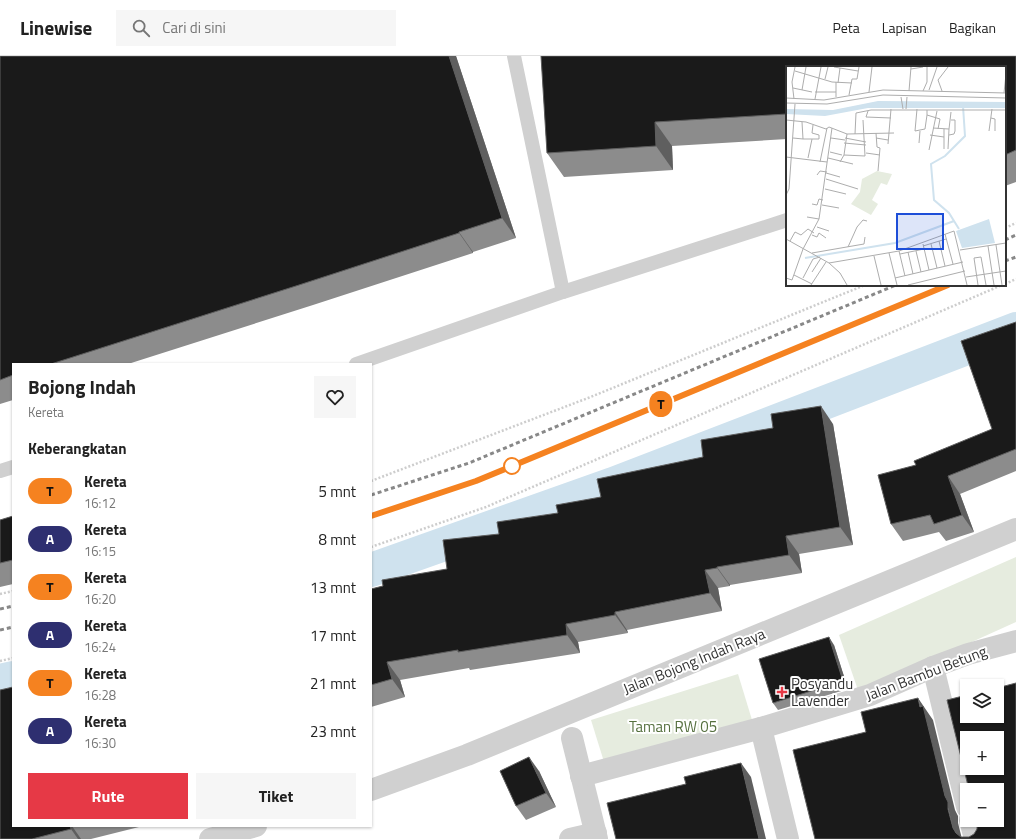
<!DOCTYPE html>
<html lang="id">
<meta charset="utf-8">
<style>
:root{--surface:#fff;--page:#f6f6f6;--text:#222;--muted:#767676;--line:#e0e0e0;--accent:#e63946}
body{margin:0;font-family:"Titillium Web",sans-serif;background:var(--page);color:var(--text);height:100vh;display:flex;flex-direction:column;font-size:15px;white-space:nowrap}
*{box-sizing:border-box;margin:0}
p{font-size:13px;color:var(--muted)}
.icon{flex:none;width:22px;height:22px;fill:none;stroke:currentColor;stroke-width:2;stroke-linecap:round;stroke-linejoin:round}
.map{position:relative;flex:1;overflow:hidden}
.drawer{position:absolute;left:12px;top:307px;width:360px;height:464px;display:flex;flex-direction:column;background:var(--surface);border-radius:0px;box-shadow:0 1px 3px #0004}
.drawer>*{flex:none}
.badge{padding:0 8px;border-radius:13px;font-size:14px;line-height:26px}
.controls{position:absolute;left:960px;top:623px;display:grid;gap:8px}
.controls a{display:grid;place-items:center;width:44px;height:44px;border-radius:0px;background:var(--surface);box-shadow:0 1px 3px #0004;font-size:20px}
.map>.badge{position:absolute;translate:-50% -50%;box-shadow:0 0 0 2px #fff}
h2{padding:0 16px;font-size:15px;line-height:36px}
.round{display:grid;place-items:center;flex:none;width:42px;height:42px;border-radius:0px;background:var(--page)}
.head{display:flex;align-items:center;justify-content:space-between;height:68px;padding:0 16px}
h1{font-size:19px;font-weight:700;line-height:30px}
.action{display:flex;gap:8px;margin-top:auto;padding:8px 16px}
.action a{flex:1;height:46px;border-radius:0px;background:var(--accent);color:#fff;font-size:16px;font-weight:700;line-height:46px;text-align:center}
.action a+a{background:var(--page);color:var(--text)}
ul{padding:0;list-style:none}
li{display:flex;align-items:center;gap:12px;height:48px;padding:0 16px}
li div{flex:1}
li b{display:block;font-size:15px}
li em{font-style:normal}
li .badge{min-width:44px;font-weight:700;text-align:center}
header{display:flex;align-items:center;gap:24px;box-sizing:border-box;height:56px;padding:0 20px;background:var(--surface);border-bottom:1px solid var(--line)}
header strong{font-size:19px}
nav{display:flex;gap:22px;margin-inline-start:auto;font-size:14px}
.search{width:280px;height:36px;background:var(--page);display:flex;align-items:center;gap:10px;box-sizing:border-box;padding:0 14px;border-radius:0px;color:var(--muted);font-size:15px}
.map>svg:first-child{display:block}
</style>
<header>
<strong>Linewise</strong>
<div class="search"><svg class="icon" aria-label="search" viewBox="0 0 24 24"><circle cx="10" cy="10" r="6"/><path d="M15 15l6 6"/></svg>Cari di sini</div>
<nav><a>Peta</a><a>Lapisan</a><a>Bagikan</a></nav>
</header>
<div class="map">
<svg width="1016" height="783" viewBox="0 0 1016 783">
<rect width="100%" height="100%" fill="#fff"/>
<g fill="#e6ecdf">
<polygon points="1016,501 1016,566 859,637 839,579"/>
<polygon points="738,618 756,677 609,722 591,664"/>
</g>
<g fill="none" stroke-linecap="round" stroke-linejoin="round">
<g stroke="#cfe2ee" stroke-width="34">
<polyline points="371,514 613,428 1016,273"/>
<polyline points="0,625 13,622"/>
</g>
<g stroke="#cdcdcd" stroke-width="2.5" stroke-dasharray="2 2" stroke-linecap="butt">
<polyline points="1005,172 1016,167"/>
<polyline points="1005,228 1016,223"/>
<polyline points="371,425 588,342 865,229"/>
<polyline points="371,491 486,451 1002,229"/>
<polyline points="0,538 13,535"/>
<polyline points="0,605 13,602"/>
</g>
<g stroke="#d0d0d0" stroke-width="14">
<polyline points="514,0 563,236"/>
<polyline points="356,308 563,236 787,164"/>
<polyline points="0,415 13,411"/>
</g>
<g stroke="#d0d0d0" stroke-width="22">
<polyline points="933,611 967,751"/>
<polyline points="761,672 788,783"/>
<polyline points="572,682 597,783"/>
<polyline points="581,720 761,672 870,639 933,611 968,598 1016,585"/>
<polyline points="970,764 975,783"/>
<polyline points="570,783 596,777"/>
</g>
<g stroke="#d0d0d0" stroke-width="22">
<polyline points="371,734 467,699 1016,473"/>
<polyline points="210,783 256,770"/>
</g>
<g stroke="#888" stroke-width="3" stroke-dasharray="4 3" stroke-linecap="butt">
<polyline points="1005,184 1016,179"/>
<polyline points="1005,205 1016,201"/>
<polyline points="371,439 469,407 896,229"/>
<polyline points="371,460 476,425 948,229"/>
<polyline points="0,553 13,550"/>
<polyline points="0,574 13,571"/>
</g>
</g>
<g fill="#8c8c8c">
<polygon points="0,0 456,0 516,182 473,196 473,197 313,249 128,308 13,308 13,344 0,348"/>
<polygon points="541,0 1016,0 1016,126 1005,130 1005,11 787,11 787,83 672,90 673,114 564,121 547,97"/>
<polygon points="1016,266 1016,415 960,438 974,476 946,485 939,476 903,485 891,468 916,409 992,373"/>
<polygon points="833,368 853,489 799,498 802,517 730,529 730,530 718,532 722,555 627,574 628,577 578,586 580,597 470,614 469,612 400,624 405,641 371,651 371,533 447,513 499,478 558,457 703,401"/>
<polygon points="13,460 13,528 0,531 0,464"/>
<polygon points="834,589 848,633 778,654 773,647"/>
<polygon points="539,715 556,751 526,764 516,750"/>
<polygon points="13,770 143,770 91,783 0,783"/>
</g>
<g fill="#5f5f5f">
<polygon points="449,0 456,0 516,182 502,162"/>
<polygon points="655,66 672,90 673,114 656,90"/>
<polygon points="459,176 473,196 473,197 459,177"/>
<polygon points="821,350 833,368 853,489 840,471"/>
<polygon points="948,420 960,438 974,476 962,459"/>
<polygon points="786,480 799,498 802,517 789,499"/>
<polygon points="717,511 730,529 730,530 717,512"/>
<polygon points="705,514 718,532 722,555 710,537"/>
<polygon points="615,556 627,574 628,577 615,559"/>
<polygon points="566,568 578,586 580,597 567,579"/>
<polygon points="829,581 834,589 848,633 843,625"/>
<polygon points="387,606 400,624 405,641 392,623"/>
<polygon points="918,642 933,664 955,754 958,760 958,767 962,783 956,777 953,772 945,740"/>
<polygon points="529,701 539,715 556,751 546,737"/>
<polygon points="741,707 751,721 766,783 759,783"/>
<polygon points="70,770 72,770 81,783 78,783 71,773"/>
</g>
<g fill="#1a1a1a" stroke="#5f5f5f" fill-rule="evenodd">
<polygon points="0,0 449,0 502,162 459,176 459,177 299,229 51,308 13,308 13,319 0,324"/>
<polygon points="541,0 1016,0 1016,94 1005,99 1005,11 787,11 787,58 655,66 656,90 547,97"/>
<polygon points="1016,266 1016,393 948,420 962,459 934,468 930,459 891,468 878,419 916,409 914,405 992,373 961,285"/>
<polygon points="821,350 840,471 786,480 789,499 717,511 717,512 705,514 710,537 615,556 615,559 566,568 567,579 458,596 458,594 387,606 392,623 371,629 371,533 383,530 382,524 447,513 443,484 499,478 497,466 558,457 556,449 601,441 597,423 703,401 701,384 773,372 771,358"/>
<polygon points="13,460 13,504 0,507 0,464"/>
<polygon points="829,581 843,625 773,647 759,603"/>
<path d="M1016 627V783H815L793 694 866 676 861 656 918 642 920 651 923 650 945 740 948 746V753L953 772 956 777 961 781H969L974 778 977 773V764H997V734H969L947 644 967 639V660H997V632ZM967 682H997V712H967Z"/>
<polygon points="13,631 13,770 70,770 71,773 32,783 0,783 0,634"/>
<polygon points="529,701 546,737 516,750 500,715"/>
<polygon points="741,707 759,783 616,783 607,747 686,728 684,721"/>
</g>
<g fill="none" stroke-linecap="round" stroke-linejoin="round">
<g stroke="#fff" stroke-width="9">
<polyline id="line" points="371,460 476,425 948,229"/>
</g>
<use href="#line" stroke="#f58220" stroke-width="6"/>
</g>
<circle fill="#fff" stroke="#f58220" stroke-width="2" cx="512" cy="410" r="8"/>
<path fill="#e63946" stroke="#fff" stroke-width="1.5" d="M780 630h4v4h4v4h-4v4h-4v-4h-4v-4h4z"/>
<g text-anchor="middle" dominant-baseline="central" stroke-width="4" stroke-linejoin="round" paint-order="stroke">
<g font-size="15" fill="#333" stroke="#fff">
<text transform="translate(694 605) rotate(-22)">Jalan Bojong Indah Raya</text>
<text transform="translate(926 617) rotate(-21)">Jalan Bambu Betung</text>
</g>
<g font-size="15" fill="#333" stroke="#fff" text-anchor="start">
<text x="791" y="627">Posyandu<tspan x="791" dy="17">Lavender</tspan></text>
</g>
<g font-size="15" fill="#56703f" stroke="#fff">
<text x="673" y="670">Taman RW 05</text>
</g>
</g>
<g transform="translate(786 10)">
<rect width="220" height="220" fill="#fff"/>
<path d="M91 105 106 108 101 119 95 117 86 134 92 138 85 149 65 138 74 126 76 113Z" fill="#e6ecdf"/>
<path d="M92 35 220 36V42H82L39 50 0 48V43L47 44ZM203 153 209 177 176 182 170 165Z" fill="#cfe2ee"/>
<path fill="none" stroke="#cfe2ee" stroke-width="2" d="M173 163 163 147 148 134 145 98 159 90 179 70 177 40M19 192 109 177 168 155"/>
<path fill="none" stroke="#adadad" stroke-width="1" d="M48 1 72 5M125 3 137 1M9 5 46 16 66 17M39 13 42 1M50 16V31M52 17 54 2M7 22 26 26M16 24 20 1M143 24 151 1M123 25 125 1M137 25 141 16V1M156 25 152 14 162 1M29 26H50M83 26 86 1M218 27 220 8M63 29 66 13H71L73 1M115 31 117 43M0 32 38 34 97 24 220 27M8 33 6 16 9 1M29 33 35 1M0 37 41 38 97 29 220 32M120 43 121 31M131 43 129 65 139 63 141 49M141 44V49L154 53 152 63M82 45 80 51 105 52M205 52 209 53V65M0 54 20 56 40 63 43 61 61 68 108 67M147 62 163 63 165 46M203 65 206 43M90 67 91 81 94 82 92 105M69 68 70 47 85 44H220M144 69 158 71M163 69 168 68 169 65V54H165M7 72 17 73 16 56M45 72 59 74M59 72 80 76M90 72 102 74M17 73H26L22 92M26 73H33V69L26 67 27 59M58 77 80 79M133 77 134 65M102 78 105 43M158 83V63M162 83 163 63M143 84 151 45M44 86 56 89M80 87 94 89M58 89 79 90 77 54M0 91 41 96M42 92 67 98M34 96 41 62M54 96 58 89 61 68M40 107 54 111M31 109 34 105 41 106M40 113 72 123M39 123 60 128M0 129 3 123 9 38M26 138 31 139 33 133 37 134M36 139 53 142M21 151 33 153M31 161 43 165M159 168 167 198M26 169 31 171 33 167 40 172M0 173 43 197 54 207 61 219M4 175 9 166 15 169 22 163 28 167M153 175 159 200M137 178 143 204M145 178 151 202M210 179 216 219M137 180 160 173M202 180 208 219M62 181 71 161 77 154 81 155M174 184 220 177M113 185 119 210M130 185 135 206M122 186 127 208M26 187 78 178 79 171M103 187 111 219M114 188 138 183M88 190 95 219M43 197 113 185 168 165 181 219M26 206 35 192M8 209 26 218M180 211 220 205M0 212 6 214 17 183 33 153 46 62M17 212 27 193 34 191M109 212 177 196M25 219 40 196M122 219 179 205M192 219 188 192 195 191 200 219"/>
<path fill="#1d4ed8" fill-opacity="0.15" stroke="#1d4ed8" stroke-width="2" d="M111 148H157V183H111Z"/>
<rect width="220" height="220" fill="none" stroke="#333" stroke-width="2"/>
</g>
</svg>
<div class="controls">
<a><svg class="icon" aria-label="layers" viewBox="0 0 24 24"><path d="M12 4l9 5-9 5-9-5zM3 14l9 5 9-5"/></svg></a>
<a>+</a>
<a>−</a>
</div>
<b class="badge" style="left:661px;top:348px;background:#f58220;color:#111">T</b>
<section class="drawer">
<div class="head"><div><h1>Bojong Indah</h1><p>Kereta</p></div><a class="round"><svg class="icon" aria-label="heart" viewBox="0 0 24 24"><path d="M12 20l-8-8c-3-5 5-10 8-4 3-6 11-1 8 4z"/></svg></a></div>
<h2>Keberangkatan</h2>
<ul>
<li><span class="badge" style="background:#f58220;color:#111">T</span><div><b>Kereta</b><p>16:12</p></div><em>5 mnt</em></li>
<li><span class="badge" style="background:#2e2f70;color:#fff">A</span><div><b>Kereta</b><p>16:15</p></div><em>8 mnt</em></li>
<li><span class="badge" style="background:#f58220;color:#111">T</span><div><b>Kereta</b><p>16:20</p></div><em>13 mnt</em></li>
<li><span class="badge" style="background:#2e2f70;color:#fff">A</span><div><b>Kereta</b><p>16:24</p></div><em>17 mnt</em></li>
<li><span class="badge" style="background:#f58220;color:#111">T</span><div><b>Kereta</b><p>16:28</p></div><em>21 mnt</em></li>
<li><span class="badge" style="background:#2e2f70;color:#fff">A</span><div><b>Kereta</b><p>16:30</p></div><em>23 mnt</em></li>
</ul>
<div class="action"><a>Rute</a><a>Tiket</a></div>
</section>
</div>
